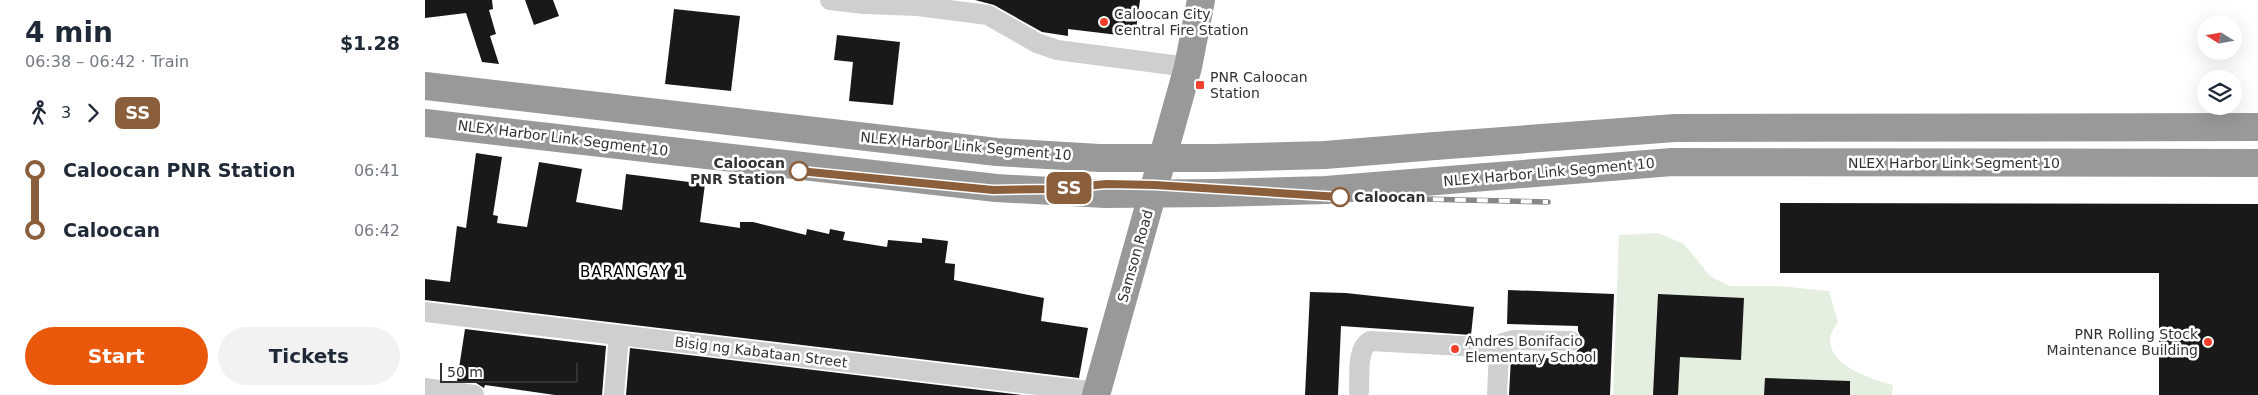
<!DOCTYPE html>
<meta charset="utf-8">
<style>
:root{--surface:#fff;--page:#f2f2f3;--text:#1f2937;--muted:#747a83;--accent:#ea580c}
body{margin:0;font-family:"DejaVu Sans",sans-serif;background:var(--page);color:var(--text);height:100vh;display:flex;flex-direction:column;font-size:19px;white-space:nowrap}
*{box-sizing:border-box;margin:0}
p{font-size:16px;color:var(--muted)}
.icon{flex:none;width:28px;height:28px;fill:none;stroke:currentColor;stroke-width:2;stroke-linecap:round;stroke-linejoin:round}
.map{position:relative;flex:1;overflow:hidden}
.panel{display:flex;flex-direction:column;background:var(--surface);width:425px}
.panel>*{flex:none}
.badge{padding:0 10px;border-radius:8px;font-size:18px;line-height:32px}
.needle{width:32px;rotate:281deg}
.tools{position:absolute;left:1772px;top:15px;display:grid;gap:10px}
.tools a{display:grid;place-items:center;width:45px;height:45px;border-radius:50%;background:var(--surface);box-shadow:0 5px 20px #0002;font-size:25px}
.scale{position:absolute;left:15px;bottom:12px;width:138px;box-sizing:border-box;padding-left:5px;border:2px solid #323232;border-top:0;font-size:14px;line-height:18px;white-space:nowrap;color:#323232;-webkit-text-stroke:4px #fff;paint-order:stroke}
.map>.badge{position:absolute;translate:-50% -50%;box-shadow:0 0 0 2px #fff}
.legs{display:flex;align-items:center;gap:8px;height:55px;padding:0 25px;font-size:16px}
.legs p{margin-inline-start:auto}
.headline{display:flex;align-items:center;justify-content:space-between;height:85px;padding:0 25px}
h1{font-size:28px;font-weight:600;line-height:38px}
.button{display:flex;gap:10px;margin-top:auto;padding:10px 25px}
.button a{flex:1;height:58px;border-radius:30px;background:var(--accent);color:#fff;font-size:20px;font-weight:600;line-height:58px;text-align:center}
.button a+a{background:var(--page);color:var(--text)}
ul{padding:0 25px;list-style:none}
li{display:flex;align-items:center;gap:18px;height:60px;font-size:19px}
li i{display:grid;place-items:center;width:8px;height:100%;margin:0 6px;background:currentColor}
li i::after{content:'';width:12px;height:12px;margin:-6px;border:4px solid;border-radius:50%;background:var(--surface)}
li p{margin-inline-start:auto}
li:first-child i{background:linear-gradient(#0000 50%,currentColor 0)}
li:last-child i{background:linear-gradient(currentColor 50%,#0000 0)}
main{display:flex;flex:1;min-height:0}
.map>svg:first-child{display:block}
</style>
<main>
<section class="panel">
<div class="headline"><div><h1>4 min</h1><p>06:38 – 06:42 · Train</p></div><b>$1.28</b></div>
<div class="legs"><svg class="icon" aria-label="walk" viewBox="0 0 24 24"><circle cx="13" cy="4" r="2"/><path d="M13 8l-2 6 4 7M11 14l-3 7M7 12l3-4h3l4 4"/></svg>3<svg class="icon" aria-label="forward" viewBox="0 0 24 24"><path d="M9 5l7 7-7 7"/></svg><b class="badge" style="background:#8b5e3c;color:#fff">SS</b></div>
<ul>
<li><i style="color:#8b5e3c"></i><b>Caloocan PNR Station</b><p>06:41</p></li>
<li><i style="color:#8b5e3c"></i><b>Caloocan</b><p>06:42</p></li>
</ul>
<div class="button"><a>Start</a><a>Tickets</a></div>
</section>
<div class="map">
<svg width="1833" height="395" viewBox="0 0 1833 395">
<rect width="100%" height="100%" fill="#fff"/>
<path fill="#e5efdf" d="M1233 233 1259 244 1285 276 1304 286H1354L1404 291 1413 322C1410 327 1405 334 1405 340 1405 366 1448 380 1468 385L1467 395H1188L1194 235Z"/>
<g fill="#191919">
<polygon points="0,0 67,0 68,9 64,10 71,34 65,36 74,64 57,62 41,13 0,18"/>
<polygon points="100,0 128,0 134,16 109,25"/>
<polygon points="550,0 715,0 710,37 643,29 643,36 617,32 569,5"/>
<polygon points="249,9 315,16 306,91 240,84"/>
<polygon points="412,35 475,42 468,105 424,101 428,62 409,60"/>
<polygon points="51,153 77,157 68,215 73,216 72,223 102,227 114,162 157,169 151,202 197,210 201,174 280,184 275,222 315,228 315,222 328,222 381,235 382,229 404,234 405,229 420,232 418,240 462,247 463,240 497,243 497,238 523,241 520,263 530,264 529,280 619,298 616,321 663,328 654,378 0,300 0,279 25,282 32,226 41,228"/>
<polygon points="1355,203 1833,204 1833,395 1734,395 1734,273 1355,273"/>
<polygon points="1083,290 1189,294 1185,395 1084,395 1086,357 1151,359 1152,351 1156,347 1158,341 1153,331 1153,326 1082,324"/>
<polygon points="885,292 921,293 1049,307 1046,335 916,326 913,395 880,395"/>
<polygon points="1233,294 1319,298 1316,360 1255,357 1253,395 1228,395"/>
<polygon points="40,329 181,346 177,395 130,395 60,385 59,388 51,383 32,381"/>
<polygon points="205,348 597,395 201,395"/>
<polygon points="1340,378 1425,381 1425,395 1339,395"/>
</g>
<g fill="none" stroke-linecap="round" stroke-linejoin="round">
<g stroke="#cfcfcf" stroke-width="20">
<polyline points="405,0 439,4 493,6 563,15 612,43 632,50 763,67"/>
<polyline points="0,312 672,392"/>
<polyline points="0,388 49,395"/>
<path d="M934 391C935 376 931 349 945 341L1075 348"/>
<polyline points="189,395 194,335"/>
<polyline points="1072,395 1074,352 1078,343 1089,340 1146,341"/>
</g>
<g stroke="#999" stroke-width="28">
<polyline points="1010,146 1250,128 1833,127"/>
<polyline points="1011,181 1247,162 1833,163"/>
<polyline points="671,395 763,67 776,0"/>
</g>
<g stroke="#878787" stroke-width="5.5">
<polyline id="rail" points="0,127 335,167 568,190 625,189 682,184 730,185 915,197 1123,202"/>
</g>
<use href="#rail" stroke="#fff" stroke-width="4" stroke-dasharray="11" stroke-linecap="butt"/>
<g stroke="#999" stroke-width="28">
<polyline points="0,86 572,152 674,158 790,158 900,155 1010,146"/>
<polyline points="0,123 571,188 680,194 790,193 901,190 1011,181"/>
</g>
</g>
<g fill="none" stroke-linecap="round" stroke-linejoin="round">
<g stroke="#fff" stroke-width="11">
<polyline id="line-1" points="374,171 568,190 625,189 682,184 730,185 915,197"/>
</g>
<use href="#line-1" stroke="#8b5e3c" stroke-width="8"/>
</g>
<g fill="#f2402a" stroke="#fff" stroke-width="2">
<circle cx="679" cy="22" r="5"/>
<rect x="770" y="80" width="10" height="10" rx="2.5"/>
<circle cx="1783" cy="342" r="5"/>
<circle cx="1030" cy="349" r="5"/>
</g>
<g fill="#fff" stroke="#8b5e3c" stroke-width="2.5">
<circle cx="374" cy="171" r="9"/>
<circle cx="915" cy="197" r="9"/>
</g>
<g text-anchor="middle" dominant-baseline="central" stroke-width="5" stroke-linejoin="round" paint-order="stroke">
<g font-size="14" fill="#323232" stroke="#fff" text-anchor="start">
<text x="689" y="14">Caloocan City<tspan x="689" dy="16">Central Fire Station</tspan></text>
<text x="785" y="77">PNR Caloocan<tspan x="785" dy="16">Station</tspan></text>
<text x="1773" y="334" text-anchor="end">PNR Rolling Stock<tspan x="1773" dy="16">Maintenance Building</tspan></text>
<text x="1040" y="341">Andres Bonifacio<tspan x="1040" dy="16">Elementary School</tspan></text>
</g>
<g font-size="14" fill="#323232" stroke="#fff">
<text transform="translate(138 138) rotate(7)">NLEX Harbor Link Segment 10</text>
<text transform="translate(541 146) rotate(5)">NLEX Harbor Link Segment 10</text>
<text x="1529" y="163">NLEX Harbor Link Segment 10</text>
<text transform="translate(1124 172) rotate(-5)">NLEX Harbor Link Segment 10</text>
<text transform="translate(710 256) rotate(-74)">Samson Road</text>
<text transform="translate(336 352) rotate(7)">Bisig ng Kabataan Street</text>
</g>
<g font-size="14" font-weight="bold" fill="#323232" stroke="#fff" text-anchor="end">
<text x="360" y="163">Caloocan<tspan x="360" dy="16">PNR Station</tspan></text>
<text x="929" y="197" text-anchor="start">Caloocan</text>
</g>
<g font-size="15" letter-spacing="1" fill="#000" stroke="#fff">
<text x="208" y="272">BARANGAY 1</text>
</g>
</g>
</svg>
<div class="tools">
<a><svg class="needle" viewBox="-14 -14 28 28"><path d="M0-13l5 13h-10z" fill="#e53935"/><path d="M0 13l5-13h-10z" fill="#747a83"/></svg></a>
<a><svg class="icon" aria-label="layers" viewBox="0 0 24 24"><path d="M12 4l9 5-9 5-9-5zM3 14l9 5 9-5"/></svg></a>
</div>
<div class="scale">50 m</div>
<b class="badge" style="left:644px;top:188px;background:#8b5e3c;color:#fff">SS</b>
</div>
</main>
